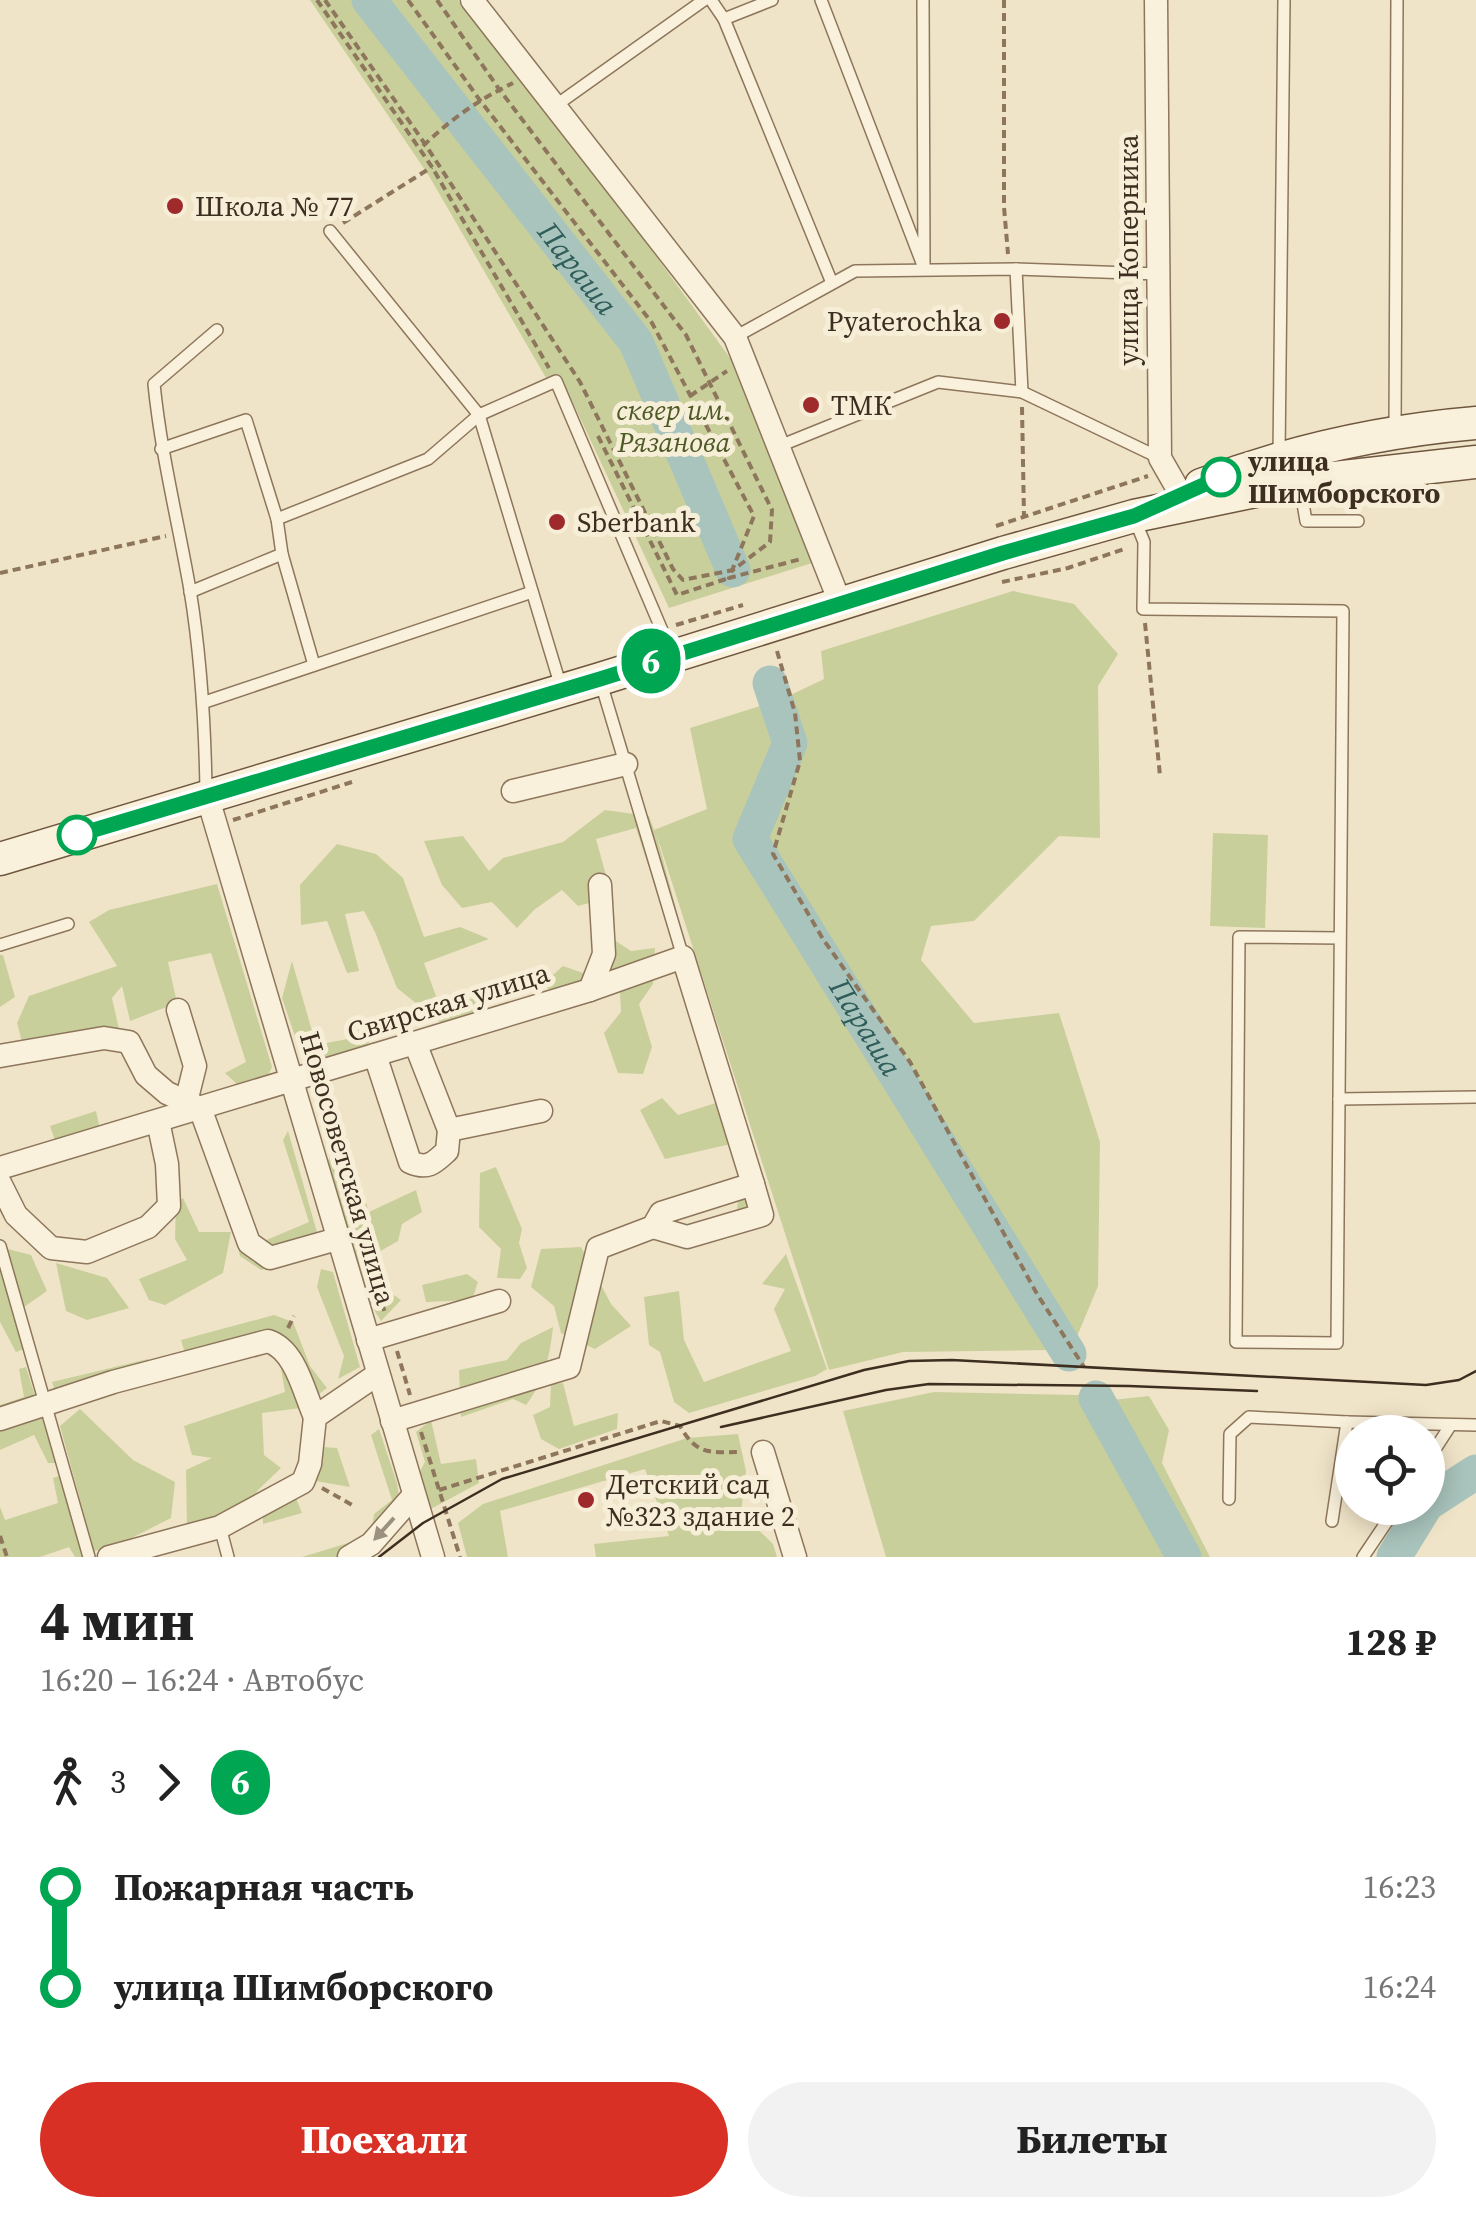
<!DOCTYPE html>
<html lang="ru">
<meta charset="utf-8">
<style>
:root{--surface:#fff;--page:#f2f2f2;--text:#222;--muted:#767676;--accent:#d93025}
body{margin:0;font-family:"Source Serif 4",serif;background:var(--page);color:var(--text);height:100vh;display:flex;flex-direction:column;font-size:38px;white-space:nowrap}
*{box-sizing:border-box;margin:0}
p{font-size:32px;color:var(--muted)}
.icon{flex:none;width:55px;height:55px;fill:none;stroke:currentColor;stroke-width:2;stroke-linecap:round;stroke-linejoin:round}
.map{position:relative;height:1557px;overflow:hidden}
.drawer{display:flex;flex-direction:column;background:var(--surface);flex:1}
.drawer>*{flex:none}
.badge{padding:0 20px;border-radius:32px;font-size:35px;line-height:65px}
.tools{position:absolute;left:1335px;top:1415px;display:grid;gap:20px}
.tools a{display:grid;place-items:center;width:110px;height:110px;border-radius:50%;background:var(--surface);box-shadow:0 5px 25px #0003;font-size:50px}
.map>.badge{position:absolute;translate:-50% -50%;box-shadow:0 0 0 5px #fff}
.legs{display:flex;align-items:center;gap:15px;height:110px;padding:0 40px;font-size:32px}
.legs p{margin-inline-start:auto}
.headline{display:flex;align-items:center;justify-content:space-between;height:170px;padding:0 40px}
h1{font-size:55px;font-weight:800;line-height:75px}
.action{display:flex;gap:20px;margin-top:auto;padding:20px 40px}
.action a{flex:1;height:115px;border-radius:60px;background:var(--accent);color:#fff;font-size:40px;font-weight:800;line-height:115px;text-align:center}
.action a+a{background:var(--page);color:var(--text)}
ul{padding:0 40px;list-style:none}
li{display:flex;align-items:center;gap:35px;height:100px;font-size:38px}
li i{display:grid;place-items:center;width:15px;height:100%;margin:0 12px;background:currentColor}
li i::after{content:'';width:25px;height:25px;margin:-12px;border:8px solid;border-radius:50%;background:var(--surface)}
li p{margin-inline-start:auto}
li:first-child i{background:linear-gradient(#0000 50%,currentColor 0)}
li:last-child i{background:linear-gradient(currentColor 50%,#0000 0)}
.map>svg:first-child{display:block}
</style>
<div class="map">
<svg width="1476" height="1557" viewBox="0 0 1476 1557">
<rect width="100%" height="100%" fill="#f0e4c8"/>
<g fill="#c9cf9b">
<polygon points="310,0 458,0 632,223 738,369 812,563 669,608 567,390 553,390 429,176"/>
<polygon points="1013,591 1074,604 1118,654 1098,686 1100,838 1059,836 974,921 931,926 921,960 974,1023 1059,1013 1100,1142 1098,1286 1071,1351 753,838 792,744 780,700 824,679 821,651"/>
<polygon points="773,702 787,743 747,840 1057,1340 1050,1350 903,1352 829,1370 656,833 679,920 664,914 636,828 596,839 612,897 578,906 562,890 534,910 517,928 492,902 462,908 442,885 424,841 463,836 489,871 503,858 563,842 605,810 649,816 654,830 707,809 690,728"/>
<polygon points="1213,833 1268,835 1265,928 1210,926"/>
<polygon points="337,844 376,854 403,878 424,937 460,927 489,939 424,963 440,1007 474,998 495,1013 446,1027 397,988 375,932 364,911 345,914 359,971 347,973 327,921 301,925 300,885"/>
<polygon points="217,884 272,1067 267,1078 239,1086 225,1073 246,1062 211,953 168,962 177,1003 130,1021 122,986 112,998 121,1038 22,1042 17,1023 29,996 117,966 89,922 109,910"/>
<polygon points="611,938 631,951 655,948 653,984 639,1004 652,1047 643,1074 618,1073 604,1033 621,1012 620,992 551,995 545,982 563,966 589,975"/>
<polygon points="0,955 3,955 15,997 0,1007"/>
<polygon points="292,961 316,1045 358,1037 359,1023 366,1021 376,1025 376,1036 366,1045 305,1066 282,998"/>
<polygon points="716,1031 774,1220 756,1222 737,1211 739,1177 731,1144 665,1159 640,1110 662,1098 678,1115 722,1101"/>
<polygon points="96,1111 101,1133 57,1146 50,1126"/>
<polygon points="288,1131 319,1239 304,1255 261,1270 240,1256 236,1239 264,1241 309,1222 283,1140"/>
<polygon points="344,1133 369,1212 416,1190 422,1212 402,1224 398,1241 377,1253 388,1291 401,1300 381,1321 364,1294 325,1166"/>
<polygon points="496,1167 522,1229 519,1243 527,1268 520,1279 497,1278 501,1249 479,1227 480,1173"/>
<polygon points="183,1198 199,1232 231,1232 223,1273 165,1305 149,1300 139,1279 187,1260 175,1239 176,1202"/>
<polygon points="0,1247 31,1255 47,1291 14,1314 24,1349 16,1352 0,1322"/>
<polygon points="581,1247 611,1304 631,1326 595,1349 561,1333 554,1306 531,1287 541,1249"/>
<polygon points="786,1254 827,1369 815,1376 689,1413 674,1402 660,1352 649,1345 644,1297 679,1291 684,1340 704,1382 791,1351 774,1309 785,1289 762,1284"/>
<polygon points="56,1263 107,1278 129,1308 87,1320 66,1311"/>
<polygon points="321,1269 333,1272 360,1367 338,1379 344,1356 317,1287"/>
<polygon points="467,1274 478,1282 472,1300 426,1302 422,1285"/>
<polygon points="274,1315 293,1322 310,1366 327,1388 301,1408 262,1413 264,1455 281,1468 257,1491 247,1525 213,1537 187,1527 186,1470 212,1458 192,1455 184,1426 285,1392 281,1369 284,1362 266,1350 186,1357 181,1340"/>
<path d="M553 1327C550 1356 544 1382 526 1405L513 1399 461 1417 459 1370 507 1360 521 1343Z"/>
<polygon points="148,1359 164,1377 61,1411 52,1382"/>
<polygon points="26,1367 56,1463 48,1463 34,1435 0,1450 0,1405 24,1397 19,1369"/>
<polygon points="563,1383 574,1426 618,1413 617,1429 559,1449 541,1439 533,1415 550,1407 551,1384"/>
<polygon points="934,1392 1080,1395 1084,1403 1149,1396 1169,1430 1162,1463 1210,1557 886,1557 843,1411"/>
<polygon points="80,1409 133,1460 175,1482 171,1518 116,1546 94,1551 60,1426"/>
<polygon points="431,1420 441,1464 476,1459 479,1483 429,1510 418,1475 425,1462 416,1432"/>
<polygon points="379,1429 397,1483 402,1519 363,1557 302,1557 371,1536 374,1514 392,1500 371,1435"/>
<polygon points="738,1434 746,1471 741,1513 773,1544 777,1557 596,1557 594,1544 669,1536 645,1469 500,1511 508,1557 467,1557 458,1523 483,1504 687,1438"/>
<polygon points="323,1447 337,1448 350,1487 310,1480"/>
<polygon points="59,1476 83,1557 75,1557 69,1547 40,1557 0,1557 0,1507 5,1520 58,1503 53,1478"/>
<polygon points="292,1488 302,1513 263,1524 263,1508"/>
</g>
<g fill="none" stroke-linecap="round" stroke-linejoin="round">
<g stroke="#a9c4bc" stroke-width="35">
<path id="s1" d="M369 0 636 342 733 570"/>
<path id="s2" d="M770 683 790 743 750 839 1069 1354"/>
<polyline points="1096,1398 1184,1557"/>
<polyline points="1428,1503 1476,1472"/>
<polyline points="1394,1557 1424,1508"/>
</g>
<g stroke="#8d765c" stroke-width="14">
<g id="service">
<polyline points="711,0 724,19 772,0"/>
<polyline points="821,0 924,268 923,0"/>
<polyline points="724,19 832,283"/>
<polyline points="555,106 704,0"/>
<polyline points="330,231 479,415 561,687"/>
<polyline points="1016,269 1159,274"/>
<polyline points="735,337 855,271 1016,269 1022,392"/>
<polyline points="1395,431 1397,0"/>
<polyline points="777,447 938,382 1022,392 1160,458"/>
<polyline points="161,449 246,420 277,519 282,554 190,592"/>
<polyline points="1279,456 1284,0"/>
<polyline points="1300,486 1306,521 1358,521"/>
<polyline points="277,519 428,459 479,415 556,381 672,654"/>
<polyline points="1135,520 1144,542 1143,609 1343,611 1337,1343 1236,1342 1239,937 1340,938"/>
<polyline points="282,554 314,665"/>
<polyline points="601,683 683,957"/>
<polyline points="205,702 532,592"/>
<path d="M206 791C205 724 201 657 190 590 178 521 161 454 154 384L217 330"/>
<polyline points="0,945 68,924"/>
<polyline points="1339,1099 1476,1097"/>
<polyline points="0,1246 89,1557"/>
<polyline points="1428,1460 1450,1426"/>
<polyline points="1229,1499 1230,1434 1249,1417 1347,1422"/>
<polyline points="1332,1521 1347,1422 1476,1425"/>
<polyline points="220,1527 228,1557"/>
<polyline points="1363,1557 1396,1508"/>
</g>
</g>
<g stroke="#8d765c" stroke-width="25">
<g id="minor">
<polyline points="472,0 735,337 841,605"/>
<polyline points="1156,0 1160,458 1180,493"/>
<polyline points="513,791 626,764"/>
<polyline points="207,795 433,1557"/>
<polyline points="590,990 604,954 600,885"/>
<polyline points="178,1010 195,1066 186,1102"/>
<path d="M375 1055 410 1162C428 1170 434 1163 447 1151L449 1130 415 1043"/>
<polyline points="0,1056 104,1038 129,1042 146,1075 167,1093 200,1108 249,1243 270,1258 337,1239"/>
<polyline points="449,1130 541,1111"/>
<polyline points="0,1168 590,990 683,957 753,1184 661,1213 653,1227 598,1248 569,1367 392,1421"/>
<polyline points="0,1183 16,1215 51,1248 87,1252 148,1227 169,1206 167,1164 158,1121"/>
<polyline points="653,1227 687,1237 762,1215 753,1184"/>
<polyline points="368,1340 499,1301"/>
<path d="M0 1419 113 1382 268 1341C296 1350 304 1393 315 1417"/>
<polyline points="763,1452 795,1557"/>
<polyline points="109,1557 220,1527 303,1482 310,1464 315,1417 378,1374"/>
<polyline points="349,1557 371,1544 414,1495"/>
</g>
</g>
<g stroke="#6f573f" stroke-width="35">
<g id="secondary">
<path d="M1201 485C1291 451 1381 431 1476 423"/>
<polyline points="0,859 600,679 1003,553 1134,516 1299,482 1476,462"/>
</g>
</g>
<g stroke="#8d765c" stroke-width="4" stroke-dasharray="8 5" stroke-linecap="butt">
<polyline points="317,0 432,167 549,368"/>
<polyline points="325,0 425,144 580,382 673,569 683,580 733,570 770,542 772,510 686,335 499,89 437,0"/>
<polyline points="408,0 479,99 652,323 754,516 729,578 801,559"/>
<polyline points="1004,0 1004,207 1008,254"/>
<path d="M423 146C451 119 478 100 513 83"/>
<polyline points="343,223 432,167"/>
<polyline points="690,396 727,371"/>
<polyline points="1022,407 1024,517"/>
<polyline points="598,436 677,595 729,578"/>
<polyline points="996,526 1148,476"/>
<polyline points="0,573 166,536"/>
<polyline points="1002,582 1068,568 1127,548"/>
<polyline points="1145,623 1160,776"/>
<polyline points="676,625 743,605"/>
<polyline points="624,642 648,634"/>
<polyline points="777,651 795,713 800,761 773,854 823,939 910,1062 1037,1294 1084,1367"/>
<polyline points="233,820 352,782"/>
<polyline points="363,1241 385,1313"/>
<polyline points="288,1328 294,1316"/>
<polyline points="397,1351 410,1395"/>
<polyline points="421,1432 460,1557"/>
<polyline points="322,1488 354,1506"/>
<path d="M439 1490 661 1421 680 1426C697 1456 710 1452 741 1452"/>
<polyline points="0,1536 7,1557"/>
</g>
<use href="#service" stroke="#faf1dc" stroke-width="11"/>
<use href="#minor" stroke="#faf1dc" stroke-width="22"/>
<use href="#secondary" stroke="#faf1dc" stroke-width="32"/>
<g stroke="#3d2e20" stroke-width="2.5">
<polyline points="721,1427 886,1390 929,1384 1129,1386 1257,1391"/>
<polyline points="379,1557 423,1523 502,1479 864,1370 909,1361 952,1360 1426,1385 1459,1380 1476,1371"/>
</g>
</g>
<defs><path id="oneway-solid" d="M-6-.8H1V-3.2L6.5 0L1 3.2V.8H-6Z" transform="scale(2.5)"/></defs>
<use fill="#9c907e" href="#oneway-solid" transform="translate(384 1529) rotate(132)"/>
<g fill="none" stroke-linecap="round" stroke-linejoin="round">
<g stroke="#fff" stroke-width="22">
<polyline id="line-1" points="77,835 600,679 1003,553 1134,516 1221,477"/>
</g>
<use href="#line-1" stroke="#00a651" stroke-width="15"/>
</g>
<g fill="#9e2a2b" stroke="#f7eed8" stroke-width="4">
<circle cx="175" cy="206" r="10"/>
<circle cx="1002" cy="321" r="10"/>
<circle cx="811" cy="405" r="10"/>
<circle cx="557" cy="522" r="10"/>
<circle cx="586" cy="1500" r="10"/>
</g>
<g fill="#fff" stroke="#00a651" stroke-width="5">
<circle cx="1221" cy="477" r="18"/>
<circle cx="77" cy="835" r="18"/>
</g>
<g text-anchor="middle" dominant-baseline="central" stroke-width="10" stroke-linejoin="round" paint-order="stroke">
<g font-size="28" fill="#3d2e20" stroke="#f7eed8" text-anchor="start">
<text x="195" y="206">Школа № 77</text>
<text x="982" y="321" text-anchor="end">Pyaterochka</text>
<text x="831" y="405">ТМК</text>
<text x="577" y="522">Sberbank</text>
<text x="606" y="1484">Детский сад<tspan x="606" dy="32">№323 здание 2</tspan></text>
</g>
<g font-size="28" fill="#3d2e20" stroke="#f7eed8">
<text transform="translate(1128 250) rotate(-90)">улица Коперника</text>
<text transform="translate(448 1002) rotate(-17)">Свирская улица</text>
<text transform="translate(348 1168) rotate(74)">Новосоветская улица</text>
</g>
<g font-size="28" font-style="italic" fill="#4d5a26" stroke="#f7eed8">
<text x="674" y="410">сквер им.<tspan x="674" dy="32">Рязанова</tspan></text>
</g>
<g font-size="28" font-weight="bold" fill="#3d2e20" stroke="#f7eed8" text-anchor="start">
<text x="1248" y="461">улица<tspan x="1248" dy="32">Шимборского</tspan></text>
</g>
<g font-size="30" font-style="italic" fill="#2f5d5a" stroke="#f7eed8">
<text stroke="none"><textPath href="#s1" startOffset="340">Параша</textPath></text>
<text stroke="none"><textPath href="#s2" startOffset="388">Параша</textPath></text>
</g>
</g>
</svg>
<div class="tools">
<a><svg class="icon" aria-label="locate" viewBox="0 0 24 24"><circle cx="12" cy="12" r="6"/><path d="M12 2v4M12 18v4M2 12h4M18 12h4"/></svg></a>
</div>
<b class="badge" style="left:651px;top:661px;background:#00a651;color:#fff">6</b>
</div>
<section class="drawer">
<div class="headline"><div><h1>4 мин</h1><p>16:20 – 16:24 · Автобус</p></div><b>128 ₽</b></div>
<div class="legs"><svg class="icon" aria-label="walk" viewBox="0 0 24 24"><circle cx="13" cy="4" r="2"/><path d="M13 8l-2 6 4 7M11 14l-3 7M7 12l3-4h3l4 4"/></svg>3<svg class="icon" aria-label="forward" viewBox="0 0 24 24"><path d="M9 5l7 7-7 7"/></svg><b class="badge" style="background:#00a651;color:#fff">6</b></div>
<ul>
<li><i style="color:#00a651"></i><b>Пожарная часть</b><p>16:23</p></li>
<li><i style="color:#00a651"></i><b>улица Шимборского</b><p>16:24</p></li>
</ul>
<div class="action"><a>Поехали</a><a>Билеты</a></div>
</section>
